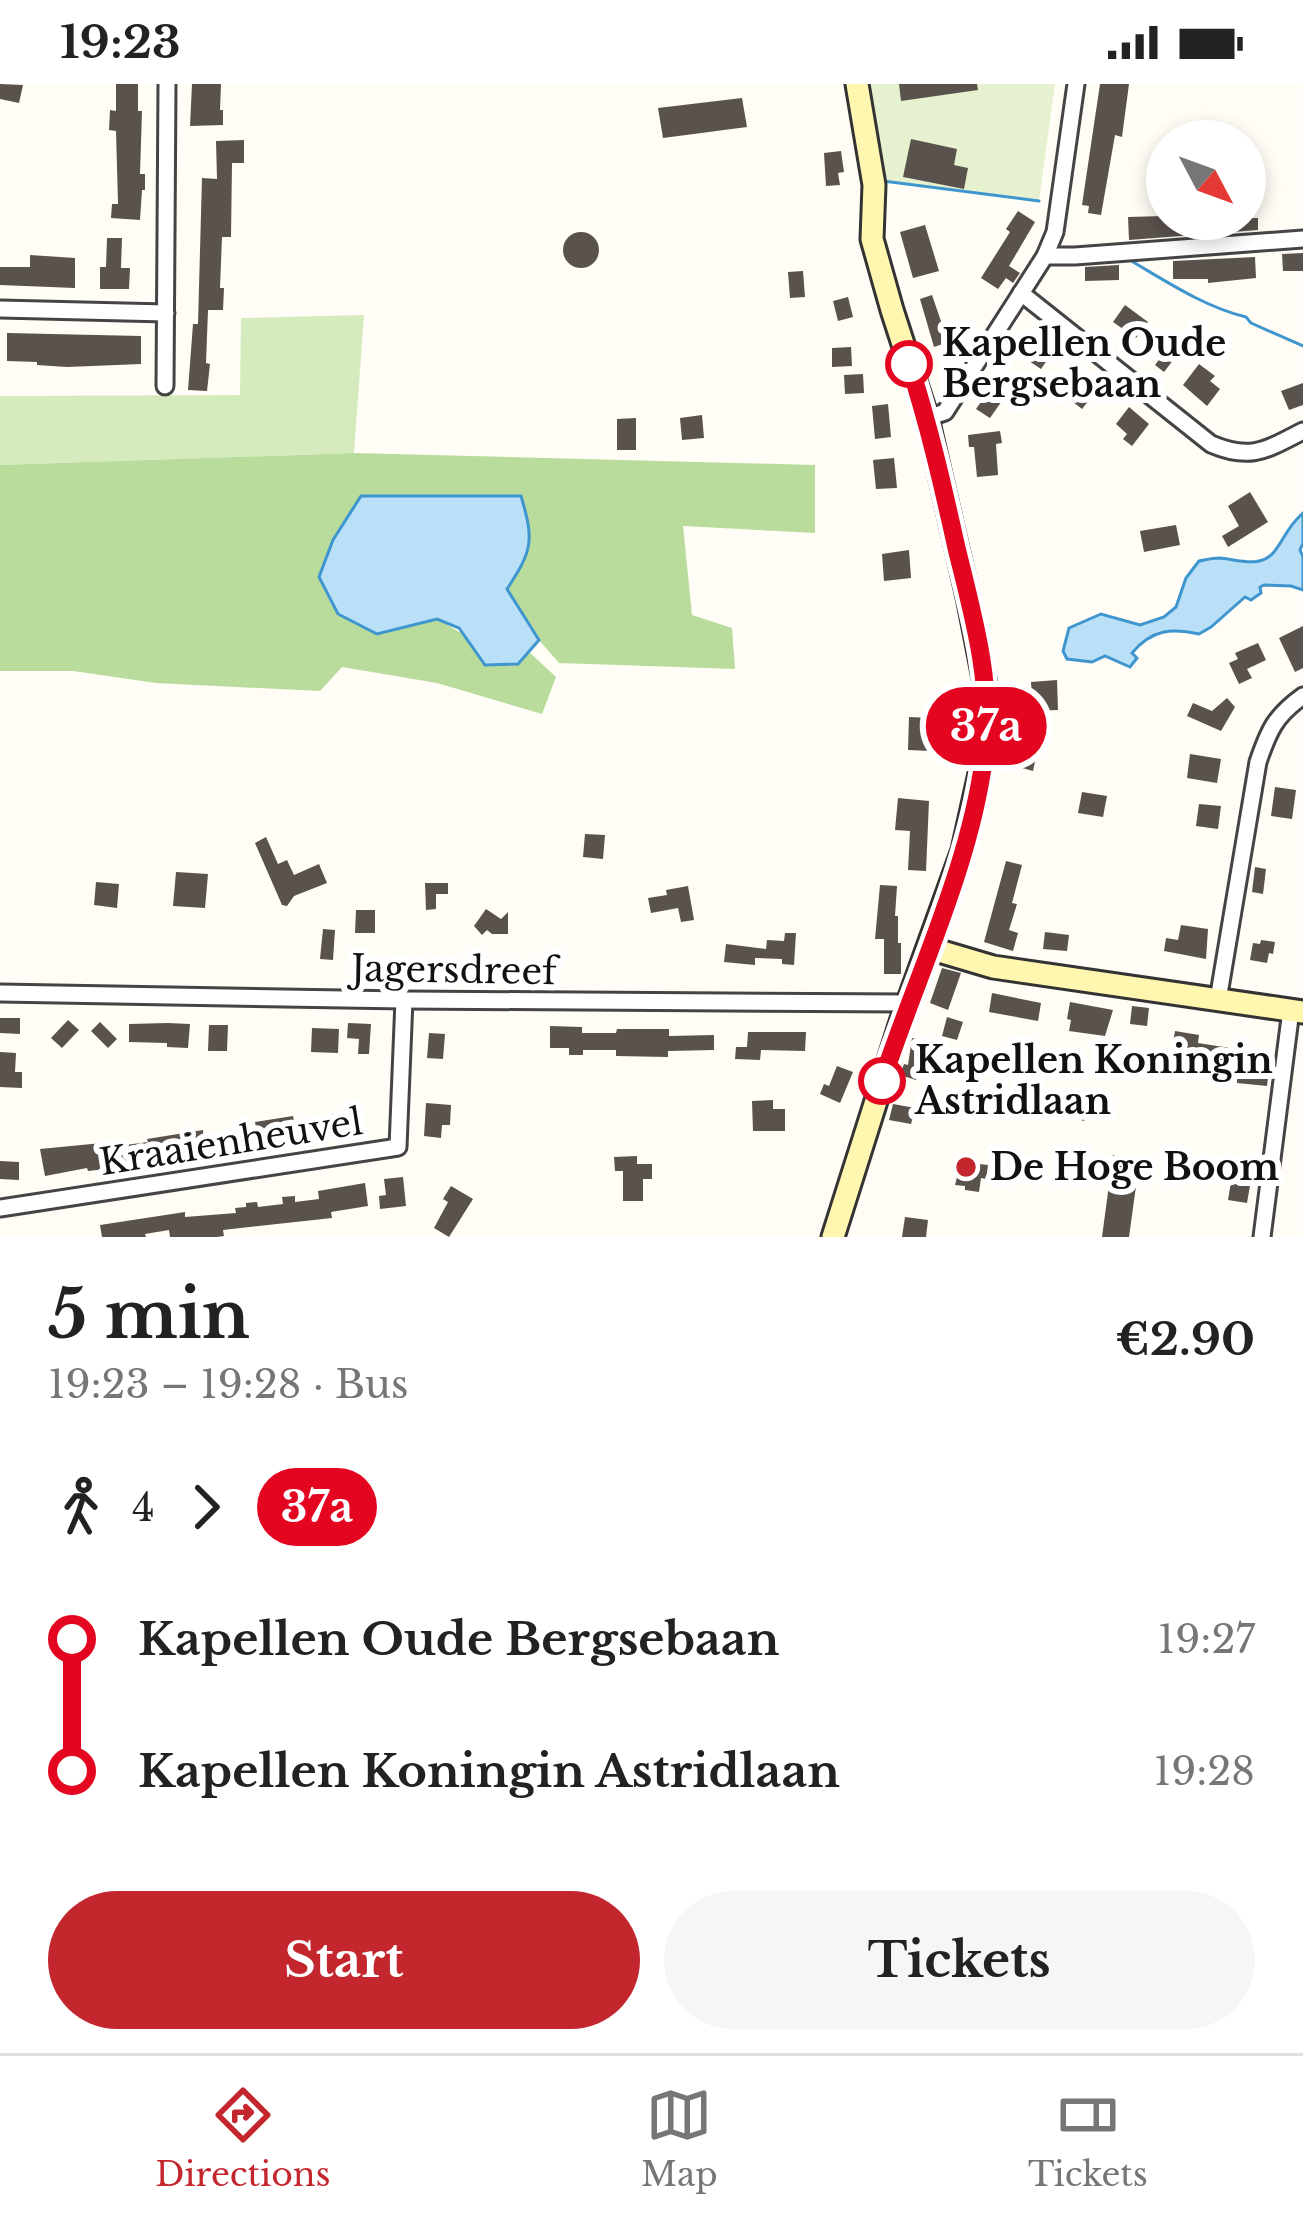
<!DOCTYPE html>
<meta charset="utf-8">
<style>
:root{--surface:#fff;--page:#f6f6f6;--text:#222;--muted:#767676;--line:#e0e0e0;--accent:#c4262e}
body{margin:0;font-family:"Libre Baskerville",serif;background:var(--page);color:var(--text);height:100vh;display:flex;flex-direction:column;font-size:45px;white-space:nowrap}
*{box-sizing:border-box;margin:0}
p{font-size:39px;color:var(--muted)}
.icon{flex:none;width:66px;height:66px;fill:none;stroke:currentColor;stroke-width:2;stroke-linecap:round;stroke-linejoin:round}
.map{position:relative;height:1153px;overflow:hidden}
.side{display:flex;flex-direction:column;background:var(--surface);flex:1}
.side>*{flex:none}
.badge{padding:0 24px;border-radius:39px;font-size:42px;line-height:78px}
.needle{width:78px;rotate:131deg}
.buttons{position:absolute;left:1146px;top:36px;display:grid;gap:24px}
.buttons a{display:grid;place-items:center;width:120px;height:120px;border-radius:50%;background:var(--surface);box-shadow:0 6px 18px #0003;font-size:60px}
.map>.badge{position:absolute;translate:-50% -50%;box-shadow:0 0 0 6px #fff}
.legs{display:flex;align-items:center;gap:18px;height:132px;padding:0 48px;font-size:39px}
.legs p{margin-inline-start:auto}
.headline{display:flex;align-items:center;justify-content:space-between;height:204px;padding:0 48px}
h1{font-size:66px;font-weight:800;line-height:90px}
.button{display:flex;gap:24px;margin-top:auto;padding:24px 48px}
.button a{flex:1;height:138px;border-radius:72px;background:var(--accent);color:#fff;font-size:48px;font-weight:800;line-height:138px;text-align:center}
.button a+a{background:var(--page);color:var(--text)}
ul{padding:0 48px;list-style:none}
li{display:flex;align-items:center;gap:42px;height:132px;font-size:45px}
li i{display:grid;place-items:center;width:18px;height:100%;margin:0 15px;background:currentColor}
li i::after{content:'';width:30px;height:30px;margin:-15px;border:9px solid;border-radius:50%;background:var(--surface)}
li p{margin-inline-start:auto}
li:first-child i{background:linear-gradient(#0000 50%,currentColor 0)}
li:last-child i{background:linear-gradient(currentColor 50%,#0000 0)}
.status{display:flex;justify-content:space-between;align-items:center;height:84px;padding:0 60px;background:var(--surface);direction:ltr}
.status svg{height:33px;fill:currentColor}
.tab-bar{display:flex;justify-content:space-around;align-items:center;height:168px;border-top:3px solid var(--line);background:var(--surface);font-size:33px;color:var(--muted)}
.tab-bar a{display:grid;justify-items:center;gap:6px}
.tab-bar .selected{color:var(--accent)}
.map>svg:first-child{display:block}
</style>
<div class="status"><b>19:23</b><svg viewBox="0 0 49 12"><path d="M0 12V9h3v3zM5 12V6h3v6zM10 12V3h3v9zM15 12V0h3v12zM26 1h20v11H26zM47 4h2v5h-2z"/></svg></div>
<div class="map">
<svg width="1303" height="1153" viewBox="0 0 1303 1153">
<rect width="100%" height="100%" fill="#fffdf5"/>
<polygon fill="#d5ebbd" points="364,231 354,369 0,381 0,312 240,311 241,234"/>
<polygon fill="#b9dc9c" points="354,369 815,381 815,449 683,442 692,531 732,544 735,585 559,579 539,556 507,504 521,483 377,550 437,535 485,563 526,565 556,593 542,630 437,599 342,583 320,607 156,599 73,587 0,587 0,381"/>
<polygon fill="#e6f2cf" points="868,0 1055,0 1039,117 881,96"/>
<g fill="#b9e0f7" stroke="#3f96cf" stroke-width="3">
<path d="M361 412H521C534 456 533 466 507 505L539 556 518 580 485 581 459 544 437 535 377 550 338 530 319 493 333 456Z"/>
<path d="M1303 429V459L1300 466 1303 473V506L1291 502 1264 501 1260 503 1261 509 1251 516 1245 513 1211 543 1199 550C1172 544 1152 545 1132 569L1137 574 1130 583 1105 572 1092 578 1067 575 1063 567 1069 544 1101 530 1140 541 1164 533 1176 523 1186 494 1199 477C1205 476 1212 474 1219 474 1236 475 1260 485 1274 468 1286 453 1286 444 1303 429Z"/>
</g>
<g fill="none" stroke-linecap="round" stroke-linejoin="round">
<g stroke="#3f96cf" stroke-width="3">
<polyline points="883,97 1039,117"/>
<path d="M1133 178C1169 199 1205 223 1246 233L1251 239 1303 262"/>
</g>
</g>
<g fill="#5a524d">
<polygon points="0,0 23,1 19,19 0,15"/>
<polygon points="116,0 138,0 138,27 142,27 140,90 145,90 145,106 142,106 140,136 111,134 112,120 118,120 116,47 109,46 110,26 116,27"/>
<polygon points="192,0 221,0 220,26 223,26 223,41 190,42"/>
<polygon points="899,0 977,0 978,6 901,17"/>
<polygon points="1100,0 1129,0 1122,53 1115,51 1101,131 1088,129 1089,122 1082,121"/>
<polygon points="742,14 747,43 663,54 658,24"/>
<polygon points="911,55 957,65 954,81 968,84 964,105 903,93"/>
<polygon points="244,56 244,79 232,79 231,153 222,153 220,204 224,204 223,226 208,226 206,279 210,280 207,307 188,306 193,240 198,240 202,94 217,95 216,57"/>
<polygon points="841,67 844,88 838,89 840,101 826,102 824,69"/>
<polygon points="1018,127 1035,138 1009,182 1020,189 1013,199 1006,194 998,205 981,194 1010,148 1006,145"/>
<polygon points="1164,132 1164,135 1258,134 1258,146 1129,156 1128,133"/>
<polygon points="925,141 939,187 913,194 900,148"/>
<circle cx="581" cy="166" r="18"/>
<polygon points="107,154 122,154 121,184 130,184 129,205 100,205 100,183 106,183"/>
<polygon points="1303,169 1303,187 1283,187 1282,170"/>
<polygon points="30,171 75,174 75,204 0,201 0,183 30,183"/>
<polygon points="1255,173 1256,194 1208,199 1208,195 1173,195 1173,177"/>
<polygon points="1119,181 1119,196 1085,197 1085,183"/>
<polygon points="803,187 805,213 790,214 788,188"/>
<polygon points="932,211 944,246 950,244 954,256 934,263 920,215"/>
<polygon points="848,213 853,233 838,237 833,217"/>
<polygon points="1125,221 1148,238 1136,254 1113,238"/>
<polygon points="7,249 141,252 141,280 67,283 37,281 37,278 7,277"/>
<polygon points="1164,253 1170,257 1173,253 1181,259 1178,263 1181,266 1164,288 1155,281 1161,273 1153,267"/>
<polygon points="1037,254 1054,266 1041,285 1023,273"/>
<polygon points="851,263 852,282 832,283 832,264"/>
<polygon points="1199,280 1215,292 1210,297 1220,305 1207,322 1183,301"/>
<polygon points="863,290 864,309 845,310 844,291"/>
<polygon points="1077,290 1098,305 1082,325 1069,315 1072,310 1066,304"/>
<polygon points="1303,299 1303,321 1289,326 1281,307"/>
<polygon points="990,305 1004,314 990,334 976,325"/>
<polygon points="888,320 891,353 875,355 872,322"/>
<polygon points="1129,323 1149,340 1132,362 1123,355 1127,350 1116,340"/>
<polygon points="702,331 704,354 682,356 680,334"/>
<polygon points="636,334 636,366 617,366 617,335"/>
<polygon points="1000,347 1002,359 996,360 998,391 977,393 974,363 969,363 968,351"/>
<polygon points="894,374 897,404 876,405 873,376"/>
<polygon points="1250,408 1268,438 1228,463 1222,452 1239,442 1228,422"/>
<polygon points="1176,441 1180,461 1144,468 1140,447"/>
<polygon points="909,466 911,494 884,497 882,470"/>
<polygon points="1303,542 1303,584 1295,588 1279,554"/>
<polygon points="1258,559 1266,576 1247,585 1252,594 1239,600 1229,579 1238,575 1235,569"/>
<polygon points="1057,596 1058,626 1033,627 1031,598"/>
<polygon points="1227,614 1235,623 1221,647 1187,632 1193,619 1212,627"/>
<polygon points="909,633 932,634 931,667 908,666"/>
<polygon points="1012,662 1037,668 1033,687 1008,680"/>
<polygon points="1190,670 1221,675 1217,699 1187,694"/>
<polygon points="1275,703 1296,706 1292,735 1271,732"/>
<polygon points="1082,708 1107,712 1103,733 1078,729"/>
<polygon points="898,714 929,717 926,787 908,786 910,747 895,746"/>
<polygon points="1199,720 1221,722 1218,745 1196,742"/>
<polygon points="585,750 605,751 603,775 583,773"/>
<polygon points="266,753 278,780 287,776 294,791 319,780 327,799 294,812 287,822 282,821 255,759"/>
<polygon points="1006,777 1022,781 1012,819 1017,820 1009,846 1018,849 1013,867 984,858"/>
<polygon points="1255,783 1266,785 1263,810 1252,808"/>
<polygon points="176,788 208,790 205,824 173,822"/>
<polygon points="96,798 119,800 117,824 94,821"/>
<polygon points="425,799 448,799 448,810 436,810 436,825 426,826"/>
<polygon points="880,801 897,802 895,832 898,832 898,859 901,859 901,890 884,890 884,855 875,855"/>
<polygon points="688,802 694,836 681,838 678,824 651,829 648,814 667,811 666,806"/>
<polygon points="486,825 501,835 508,828 508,850 492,850 487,846 482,851 474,842"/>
<polygon points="356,826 375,826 375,849 355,849"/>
<polygon points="1181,841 1208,845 1206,875 1164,867 1166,854 1178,856"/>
<polygon points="323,845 335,846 333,876 320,875"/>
<polygon points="1045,848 1069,851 1067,867 1043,865"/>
<polygon points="785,849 796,849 794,881 782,880 782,875 755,874 755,881 724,878 726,860 766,865 767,856 784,857"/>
<polygon points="1261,856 1275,858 1273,870 1269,869 1267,879 1250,876 1253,859 1260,860"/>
<polygon points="942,884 961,889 948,926 930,919"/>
<polygon points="992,909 1041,919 1038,937 989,928"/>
<polygon points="1070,918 1113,926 1105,952 1069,947 1071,936 1067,935"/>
<polygon points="1132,922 1149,924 1147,942 1130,940"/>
<polygon points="947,933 963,938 957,956 942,952"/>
<polygon points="0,934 20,934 20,950 0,949"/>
<polygon points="68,936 79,946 62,964 51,954"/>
<polygon points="100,938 117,955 108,964 91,947"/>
<polygon points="168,939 190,940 188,964 167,963 167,959 129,958 129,940"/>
<polygon points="348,939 371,940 369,970 358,970 359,955 347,954"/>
<polygon points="209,941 228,941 227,967 208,967"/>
<polygon points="550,942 582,943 582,949 616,949 617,945 669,945 669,952 714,951 714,966 668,967 668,973 616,972 616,966 583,966 583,971 569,971 569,964 550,964"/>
<polygon points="312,944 339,945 338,969 311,968"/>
<polygon points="1175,947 1199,951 1198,959 1230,964 1228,973 1270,978 1267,1002 1237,999 1237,994 1206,990 1207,983 1170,977"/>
<polygon points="748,948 806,948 805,967 761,966 760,976 735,975 736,963 747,963"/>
<polygon points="429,949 445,950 443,975 427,974"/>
<polygon points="912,954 927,956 924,976 916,996 900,991 904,980 908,981"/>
<polygon points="0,968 16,969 15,988 22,988 22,1004 0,1003"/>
<polygon points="837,982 853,988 840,1019 820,1010 824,1000 829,1002"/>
<polygon points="1039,1004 1040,1007 1060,1014 1062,1010 1079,1016 1081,1010 1094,1014 1084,1037 1050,1025 1053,1015 1035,1021 1030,1007"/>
<polygon points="773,1016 773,1025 785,1025 785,1047 753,1047 752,1017"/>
<polygon points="426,1019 451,1021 450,1041 442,1041 441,1054 424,1052"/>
<polygon points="893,1020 915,1024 911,1040 889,1036"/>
<polygon points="352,1028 354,1046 322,1050 320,1032"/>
<polygon points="293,1032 297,1055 259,1061 255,1038"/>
<polygon points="203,1046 204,1058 214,1057 215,1069 142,1075 142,1078 106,1082 106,1085 88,1087 87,1084 45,1092 40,1065 102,1059 103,1064 148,1058 147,1055"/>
<polygon points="1113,1071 1140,1073 1129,1153 1102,1153"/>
<polygon points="637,1072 637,1080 652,1080 652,1095 643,1095 643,1117 623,1117 623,1087 615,1087 614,1073"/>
<polygon points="0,1077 19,1078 19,1096 0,1095"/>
<polygon points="961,1078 988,1081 986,1095 981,1094 979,1108 965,1106 965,1102 955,1101"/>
<polygon points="1232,1092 1251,1096 1247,1119 1228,1116"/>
<polygon points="403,1093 406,1122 380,1125 379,1112 386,1111 384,1095"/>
<polygon points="365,1099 368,1122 331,1128 332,1134 223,1146 224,1152 217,1153 170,1153 169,1146 145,1150 146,1153 102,1153 100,1141 185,1128 185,1133 236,1129 235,1124 246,1123 246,1119 257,1118 258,1123 283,1120 282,1113 295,1112 295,1118 319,1115 318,1107"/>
<polygon points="451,1102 473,1115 449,1153 434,1144 448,1118 443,1115"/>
<polygon points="905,1133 928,1136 926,1153 902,1153"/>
</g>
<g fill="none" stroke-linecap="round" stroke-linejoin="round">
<g stroke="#444" stroke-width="21">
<g id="street">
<polyline points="1045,172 1075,172 1303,155"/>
<path d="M1021 209 1211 360C1251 377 1266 366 1303 347"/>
<polyline points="0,225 166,229"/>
<polyline points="165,302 167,0"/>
<polyline points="927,334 945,328 1045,172 1055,148 1076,0"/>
<polyline points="0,909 404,916 908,919"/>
<path d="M1218 916 1258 678C1269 646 1275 632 1303 612"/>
<polyline points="0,1124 398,1063 404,916"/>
<polyline points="1262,1153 1291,926"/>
</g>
</g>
<g stroke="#333" stroke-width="27">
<g id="secondary">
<polyline points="929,864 993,883 1303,928"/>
<polyline points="833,1153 901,938 963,766 985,667 988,615 968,513 927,334 892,226 872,155 874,101 857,0"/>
</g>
</g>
<use href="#street" stroke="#fff" stroke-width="15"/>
<use href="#secondary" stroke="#fff6b0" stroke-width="21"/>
</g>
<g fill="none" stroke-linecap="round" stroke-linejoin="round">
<g stroke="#fff" stroke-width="27">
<path id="line-1" d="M882 997C917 891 973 776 985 665 992 598 973 531 957 466 943 403 929 341 909 280"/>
</g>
<use href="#line-1" stroke="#e40521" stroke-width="18"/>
</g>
<g fill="#fff" stroke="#e40521" stroke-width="6">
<circle cx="909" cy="280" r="21"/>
<circle cx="882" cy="997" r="21"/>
</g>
<circle fill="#c4262e" stroke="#fff" stroke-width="4.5" cx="966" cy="1083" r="12"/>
<g text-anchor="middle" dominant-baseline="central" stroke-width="12" stroke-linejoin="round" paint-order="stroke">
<g font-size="36" font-weight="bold" fill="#111" stroke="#fff" text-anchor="start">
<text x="942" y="259">Kapellen Oude<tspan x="942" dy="41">Bergsebaan</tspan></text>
<text x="915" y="976">Kapellen Koningin<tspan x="915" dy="41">Astridlaan</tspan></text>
</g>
<g font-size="36" fill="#111" stroke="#fff">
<text transform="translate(454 886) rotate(1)">Jagersdreef</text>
<text transform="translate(231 1058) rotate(-9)">Kraaienheuvel</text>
</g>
<g font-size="36" font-weight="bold" fill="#111" stroke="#fff" text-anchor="start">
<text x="990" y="1083">De Hoge Boom</text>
</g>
</g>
</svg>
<div class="buttons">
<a><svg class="needle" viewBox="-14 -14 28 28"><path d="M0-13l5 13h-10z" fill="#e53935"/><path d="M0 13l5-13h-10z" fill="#767676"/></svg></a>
</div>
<b class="badge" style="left:986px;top:642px;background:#e40521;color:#fff">37a</b>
</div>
<section class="side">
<div class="headline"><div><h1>5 min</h1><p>19:23 – 19:28 · Bus</p></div><b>€2.90</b></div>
<div class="legs"><svg class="icon" aria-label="walk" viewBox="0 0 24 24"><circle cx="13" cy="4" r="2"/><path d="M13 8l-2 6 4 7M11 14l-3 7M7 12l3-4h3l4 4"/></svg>4<svg class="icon" aria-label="forward" viewBox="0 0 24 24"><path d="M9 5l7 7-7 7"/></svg><b class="badge" style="background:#e40521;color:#fff">37a</b></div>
<ul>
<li><i style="color:#e40521"></i><b>Kapellen Oude Bergsebaan</b><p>19:27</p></li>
<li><i style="color:#e40521"></i><b>Kapellen Koningin Astridlaan</b><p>19:28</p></li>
</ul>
<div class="button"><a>Start</a><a>Tickets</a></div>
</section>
<nav class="tab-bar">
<a class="selected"><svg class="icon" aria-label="directions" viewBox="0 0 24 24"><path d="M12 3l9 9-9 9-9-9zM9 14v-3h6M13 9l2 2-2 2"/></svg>Directions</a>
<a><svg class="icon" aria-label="map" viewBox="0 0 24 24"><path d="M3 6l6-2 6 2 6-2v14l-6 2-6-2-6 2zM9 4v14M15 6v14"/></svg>Map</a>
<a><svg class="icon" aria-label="tickets" viewBox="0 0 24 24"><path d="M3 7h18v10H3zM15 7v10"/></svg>Tickets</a>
</nav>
